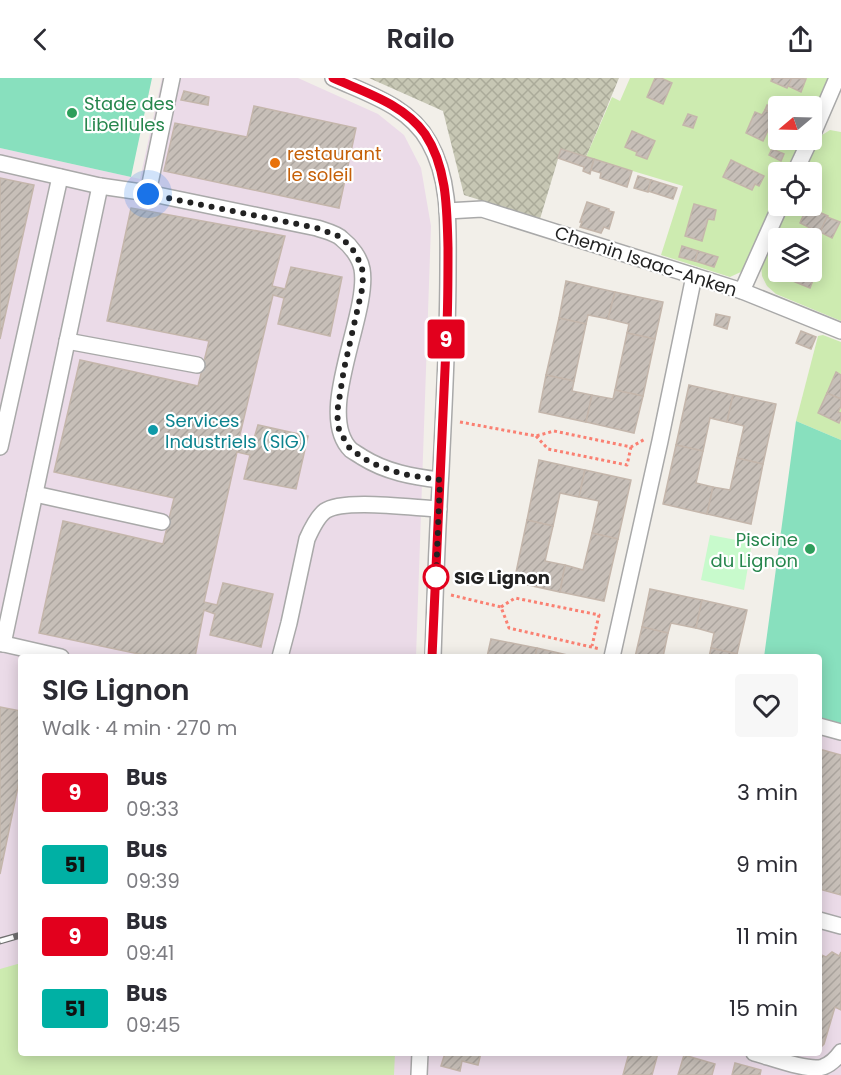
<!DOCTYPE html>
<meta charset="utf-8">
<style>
:root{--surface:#fff;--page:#f7f7f7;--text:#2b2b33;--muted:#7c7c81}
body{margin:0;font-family:Poppins,sans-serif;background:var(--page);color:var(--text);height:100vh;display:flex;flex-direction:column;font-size:22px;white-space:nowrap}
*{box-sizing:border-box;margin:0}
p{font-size:20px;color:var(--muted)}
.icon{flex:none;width:33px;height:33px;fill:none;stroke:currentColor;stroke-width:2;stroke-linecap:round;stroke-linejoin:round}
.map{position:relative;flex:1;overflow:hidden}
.details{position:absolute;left:18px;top:576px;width:804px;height:402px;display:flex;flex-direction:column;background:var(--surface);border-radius:6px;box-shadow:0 3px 15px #0003}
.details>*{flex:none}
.badge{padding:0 12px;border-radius:4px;font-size:21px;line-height:39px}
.needle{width:39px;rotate:251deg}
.tools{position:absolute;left:768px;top:18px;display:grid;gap:12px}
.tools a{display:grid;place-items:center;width:54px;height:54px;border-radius:6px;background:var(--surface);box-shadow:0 3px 15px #0003;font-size:30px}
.you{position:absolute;width:30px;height:30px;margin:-15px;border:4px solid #fff;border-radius:50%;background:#1a73e8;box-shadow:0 0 0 9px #1a73e833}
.map>.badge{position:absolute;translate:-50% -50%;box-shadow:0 0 0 3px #fff}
.round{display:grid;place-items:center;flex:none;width:63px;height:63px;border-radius:6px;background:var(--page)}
.head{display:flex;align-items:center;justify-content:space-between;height:102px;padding:0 24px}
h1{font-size:28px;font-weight:600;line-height:45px}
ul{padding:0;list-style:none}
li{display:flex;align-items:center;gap:18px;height:72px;padding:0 24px}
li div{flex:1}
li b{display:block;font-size:22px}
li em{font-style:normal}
li .badge{min-width:66px;font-weight:700;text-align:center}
header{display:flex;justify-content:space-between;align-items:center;height:78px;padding:0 24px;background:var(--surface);font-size:27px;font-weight:600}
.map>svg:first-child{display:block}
</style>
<header><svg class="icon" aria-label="back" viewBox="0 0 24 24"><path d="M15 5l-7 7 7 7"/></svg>Railo<svg class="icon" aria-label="share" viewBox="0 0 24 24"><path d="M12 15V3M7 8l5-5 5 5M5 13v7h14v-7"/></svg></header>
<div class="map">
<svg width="841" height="997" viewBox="0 0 841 997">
<defs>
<pattern id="construction-cross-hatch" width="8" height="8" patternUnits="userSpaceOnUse" patternTransform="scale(1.5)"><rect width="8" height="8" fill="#c7c7b4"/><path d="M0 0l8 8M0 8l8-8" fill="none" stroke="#abab9a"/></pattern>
<pattern id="building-hatch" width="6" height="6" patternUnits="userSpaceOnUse" patternTransform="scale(1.5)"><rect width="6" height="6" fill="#c7bfb8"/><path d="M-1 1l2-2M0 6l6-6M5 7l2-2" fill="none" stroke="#aba49e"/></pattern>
</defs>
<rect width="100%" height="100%" fill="#f2efe9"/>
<polygon fill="#ebdbe8" points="162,0 298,0 378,36 404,57 421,90 431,148 416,579 21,579 21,975 819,975 819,639 841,646 841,997 0,997 0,70 140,101"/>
<polygon fill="url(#construction-cross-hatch)" points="369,0 619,0 586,79 561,71 540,141 464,117 443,33"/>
<polygon fill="#c8facc" points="710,457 752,465 744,512 701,502"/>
<g fill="#cdebb0" fill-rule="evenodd">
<polygon points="630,0 829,0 812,39 812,28 778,28 778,62 801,62 786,94 778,94 778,111 743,193 730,199 661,177 683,108 586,79 612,19 620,23"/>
<path d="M830 52 841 54V243L776 216 767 208 762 198 761 186 788 128H812V94H803L819 59ZM778 160H812V194H778Z"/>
<polygon points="823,257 841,264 841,362 796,343 818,258"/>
<polygon points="21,885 21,975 395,975 394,997 0,997 0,891"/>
</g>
<g fill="#88e0be">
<polygon points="0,0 152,0 131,99 0,70"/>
<polygon points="796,343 841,362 841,646 819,639 819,579 764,579"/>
</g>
<g fill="url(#building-hatch)" stroke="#c4b6ab" stroke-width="1.5">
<polygon points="655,0 661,0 672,5 663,26 647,19"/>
<polygon points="772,0 792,0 787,10 771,3"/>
<polygon points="792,0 806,1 801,14 788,8"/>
<polygon points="184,13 209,19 208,27 181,22"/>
<polygon points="805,20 817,25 812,38 812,28 801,28"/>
<polygon points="767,27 778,33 777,44 772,42 775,37 765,32"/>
<polygon points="254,28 356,50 339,130 164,93 175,45 247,59"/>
<polygon points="765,32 775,37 763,63 746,55 755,34 762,37"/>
<polygon points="688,36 697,39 693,50 683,47"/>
<polygon points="632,53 655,63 647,81 636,77 637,74 625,69"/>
<polygon points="561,71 594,81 590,96 583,93 584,89 558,80"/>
<polygon points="772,71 784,76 781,83 769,77"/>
<polygon points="594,81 632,93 627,109 600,100 601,95 591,92"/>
<polygon points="731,82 764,98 759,108 755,106 752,112 723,99"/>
<polygon points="638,98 651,102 648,114 634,110"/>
<polygon points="0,100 34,107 0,261"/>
<polygon points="651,102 677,110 673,121 648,113"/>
<polygon points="587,124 609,131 609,133 614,134 609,151 604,149 601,155 580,149 582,144 580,144"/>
<polygon points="694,126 716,132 714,142 708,141 702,163 685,158"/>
<polygon points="807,129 828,138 820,155 800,145"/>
<polygon points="131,130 285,158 272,208 285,211 291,189 342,199 330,258 278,246 284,220 273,217 238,365 252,367 258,347 308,358 296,411 244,401 250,377 237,374 204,524 217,527 223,505 273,516 261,569 210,557 215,536 204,532 195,579 153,579 39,555 63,443 163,466 174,420 54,394 80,282 198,308 209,263 107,243"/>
<polygon points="827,139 840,144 832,160 820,154"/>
<polygon points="682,168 698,173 695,183 679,179"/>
<polygon points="698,173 718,179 714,189 695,183"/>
<polygon points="812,186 818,189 810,210 793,203 797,194 812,194"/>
<polygon points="566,203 615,214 608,241 588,237 586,246 559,240"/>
<polygon points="615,214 663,224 655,261 627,255 629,246 608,241"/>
<polygon points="716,236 730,239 727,251 714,247"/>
<polygon points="559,240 586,246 574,303 546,297"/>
<polygon points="801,253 816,259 811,271 796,265"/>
<polygon points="627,255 655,261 643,318 615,312"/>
<polygon points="836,294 841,297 841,321 827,315"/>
<polygon points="546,297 574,303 572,313 592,317 586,344 539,334"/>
<polygon points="689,307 733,317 727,344 710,340 703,373 676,367"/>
<polygon points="615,312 643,318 634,355 586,344 592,317 613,321"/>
<polygon points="827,315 841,321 841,328 838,334 841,335 841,340 839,345 818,335"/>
<polygon points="733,317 776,326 763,386 737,380 744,348 727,344"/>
<polygon points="676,367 703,373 696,405 713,409 707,436 663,426"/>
<polygon points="737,380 763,386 751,446 707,436 713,409 730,412"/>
<polygon points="539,382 585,392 579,419 560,415 553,448 527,442"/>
<polygon points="585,392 631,402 618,461 592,455 599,423 579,419"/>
<polygon points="527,442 553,448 545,483 565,487 560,514 514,504"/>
<polygon points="592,455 618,461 604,523 560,514 565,487 583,492"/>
<polygon points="650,511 702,522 696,550 671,545 668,555 642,549"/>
<polygon points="702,522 747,532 737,576 711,570 714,555 696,550"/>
<polygon points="642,549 668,555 663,579 635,579"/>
<polygon points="491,561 537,570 535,579 487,579"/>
<polygon points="537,570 576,579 535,579"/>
<polygon points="711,570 737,576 737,579 709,579"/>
<polygon points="0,629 21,633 21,694 0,796"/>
<polygon points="819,671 841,677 841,817 819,811"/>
<polygon points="832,874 839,878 841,874 841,932 835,929 824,966 819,971 819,876 826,879"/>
<polygon points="445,975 481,975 478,987 462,983 460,993 441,988"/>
<polygon points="629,975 658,975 652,997 623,997"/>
<polygon points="684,977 715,986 712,997 678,997"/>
<polygon points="735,985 761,992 760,997 732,997"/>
</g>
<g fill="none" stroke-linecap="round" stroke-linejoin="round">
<g stroke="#a9a9a9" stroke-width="18">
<g id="minor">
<path d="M333 0C368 16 409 28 429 64 451 102 448 150 448 193 448 259 444 326 441 393 437 455 435 517 433 579"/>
<polyline points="812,58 837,0"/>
<path d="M0 85 100 108 148 115 317 150C325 153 336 155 342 161 351 168 360 180 362 191 370 236 314 336 351 372 354 374 359 377 362 379 386 394 413 399 440 402"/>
<polyline points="795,94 810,62"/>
<polyline points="148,115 172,0"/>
<polyline points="447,133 482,131 742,213 841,253"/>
<polyline points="742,213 780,128"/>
<polyline points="67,263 197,287"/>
<polyline points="0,369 60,99"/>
<polyline points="35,416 162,444"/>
<polyline points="0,565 61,579"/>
<polyline points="3,566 100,108"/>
<path d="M280 579 289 545 307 461C311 452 317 439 325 433 343 420 414 430 439 431"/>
<polyline points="612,579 660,363 694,198"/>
<polyline points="819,648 841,654"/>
<polyline points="819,842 841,848"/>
<path d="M754 975C770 979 808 994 823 989 831 986 836 981 841 974"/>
<polyline points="419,997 420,975"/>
</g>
</g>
<g stroke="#fa8072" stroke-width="3" stroke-dasharray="3 3" stroke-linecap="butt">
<polyline points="460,344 536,358 554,353 631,369 645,361"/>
<polyline points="536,358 548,371 627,387 631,369"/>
<polyline points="451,517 501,529 509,550 600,571"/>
<polyline points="501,529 515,520 599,537 592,568"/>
</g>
<use href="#minor" stroke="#fff" stroke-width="15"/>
<g stroke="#707070" stroke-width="7">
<polyline id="rail" points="0,863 21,857"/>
</g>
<use href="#rail" stroke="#fff" stroke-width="4.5" stroke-dasharray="14" stroke-linecap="butt"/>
</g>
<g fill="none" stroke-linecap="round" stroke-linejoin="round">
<g stroke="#fff" stroke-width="14">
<path id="line" d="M333 0C364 14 404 26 425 56 447 89 447 131 448 170 448 196 448 222 447 247 445 299 442 350 440 402 437 461 435 520 432 579"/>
</g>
<use href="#line" stroke="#e2001d" stroke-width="9"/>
<polyline stroke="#222" stroke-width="6" stroke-dasharray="0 10.8" points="148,116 317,150 341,159 353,172 362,188 363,207 344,291 337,335 339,352 350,371 371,385 402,396 440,402 436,499"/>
</g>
<g fill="#2e9e5b" stroke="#fff" stroke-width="2">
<circle cx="72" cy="35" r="6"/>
<circle cx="810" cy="471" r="6"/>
</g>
<circle fill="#e8710a" stroke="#fff" stroke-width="2" cx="275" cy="85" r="6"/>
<circle fill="#0f9aa8" stroke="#fff" stroke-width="2" cx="153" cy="352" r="6"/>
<circle fill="#fff" stroke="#e2001d" stroke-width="3" cx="436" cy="499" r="12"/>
<g text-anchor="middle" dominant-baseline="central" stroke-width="4.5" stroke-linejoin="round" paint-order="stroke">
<g font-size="18" fill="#27864d" stroke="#fff" text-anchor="start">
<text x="84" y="25">Stade des<tspan x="84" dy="21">Libellules</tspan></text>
<text x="798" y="461" text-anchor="end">Piscine<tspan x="798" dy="21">du Lignon</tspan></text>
</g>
<g font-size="18" fill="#c56008" stroke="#fff" text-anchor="start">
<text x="287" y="75">restaurant<tspan x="287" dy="21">le soleil</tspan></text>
</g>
<g font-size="18" fill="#222" stroke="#fff">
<text transform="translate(646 183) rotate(18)">Chemin Isaac-Anken</text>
</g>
<g font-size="18" fill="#0d838f" stroke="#fff" text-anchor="start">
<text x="165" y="342">Services<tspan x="165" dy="21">Industriels (SIG)</tspan></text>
</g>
<g font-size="18" font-weight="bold" fill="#222" stroke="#fff" text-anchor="start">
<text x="454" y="499">SIG Lignon</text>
</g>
</g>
</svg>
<div class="tools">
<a><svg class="needle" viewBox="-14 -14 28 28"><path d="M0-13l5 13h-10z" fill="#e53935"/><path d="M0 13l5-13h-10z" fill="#7c7c81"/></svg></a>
<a><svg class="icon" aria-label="locate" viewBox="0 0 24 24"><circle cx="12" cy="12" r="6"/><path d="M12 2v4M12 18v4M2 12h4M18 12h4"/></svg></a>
<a><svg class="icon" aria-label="layers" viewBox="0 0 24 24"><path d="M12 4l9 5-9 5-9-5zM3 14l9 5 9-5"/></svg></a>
</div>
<div class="you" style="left:148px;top:116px"></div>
<b class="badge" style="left:446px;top:261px;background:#e2001d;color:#fff">9</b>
<section class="details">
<div class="head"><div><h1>SIG Lignon</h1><p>Walk · 4 min · 270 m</p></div><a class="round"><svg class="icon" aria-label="heart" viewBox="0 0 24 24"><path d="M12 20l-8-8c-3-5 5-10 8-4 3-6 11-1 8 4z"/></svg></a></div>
<ul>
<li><span class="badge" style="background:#e2001d;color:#fff">9</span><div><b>Bus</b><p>09:33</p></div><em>3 min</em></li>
<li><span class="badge" style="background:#00b0a4;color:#111">51</span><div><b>Bus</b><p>09:39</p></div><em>9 min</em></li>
<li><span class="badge" style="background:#e2001d;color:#fff">9</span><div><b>Bus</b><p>09:41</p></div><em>11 min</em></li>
<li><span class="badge" style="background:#00b0a4;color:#111">51</span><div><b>Bus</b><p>09:45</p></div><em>15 min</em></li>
</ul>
</section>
</div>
